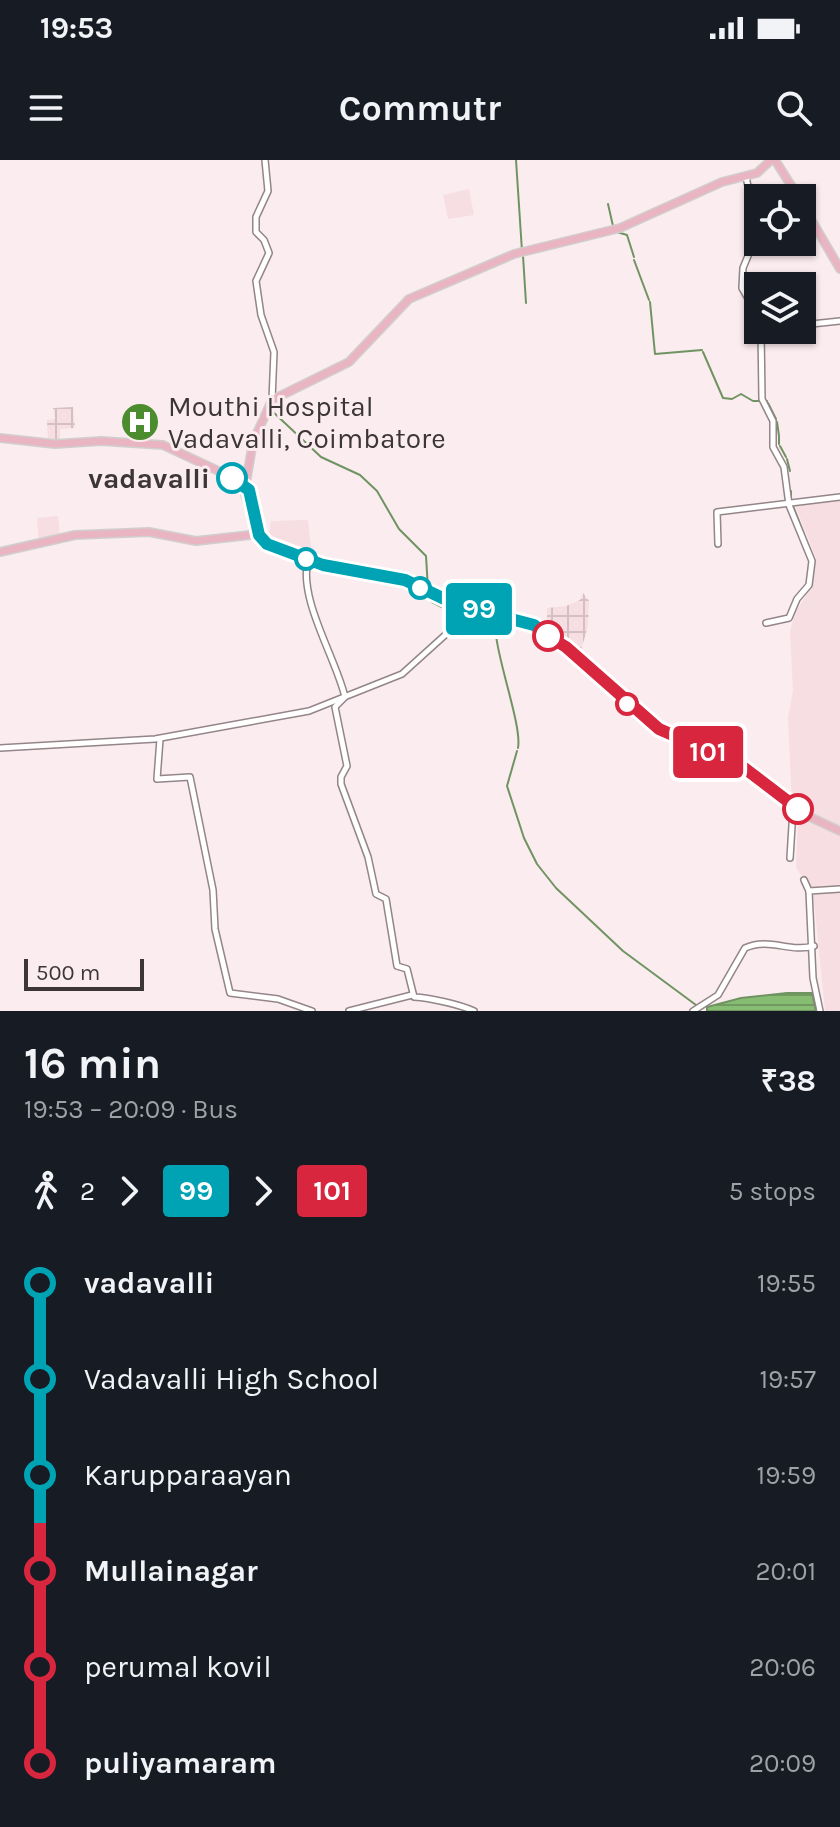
<!DOCTYPE html>
<meta charset="utf-8">
<style>
:root{--surface:#171b24;--page:#20242c;--text:#f1f3f6;--muted:#9ea1a6}
body{margin:0;font-family:Karla,sans-serif;background:var(--page);color:var(--text);height:100vh;display:flex;flex-direction:column;font-size:30px;white-space:nowrap}
*{box-sizing:border-box;margin:0}
p{font-size:26px;color:var(--muted)}
.icon{flex:none;width:44px;height:44px;fill:none;stroke:currentColor;stroke-width:2;stroke-linecap:round;stroke-linejoin:round}
.map{position:relative;height:851px;overflow:hidden}
.side{display:flex;flex-direction:column;background:var(--surface);flex:1}
.side>*{flex:none}
.badge{padding:0 16px;border-radius:6px;font-size:28px;line-height:52px}
.tools{position:absolute;left:744px;top:24px;display:grid;gap:16px}
.tools a{display:grid;place-items:center;width:72px;height:72px;border-radius:0px;background:var(--surface);box-shadow:0 2px 6px #0004;font-size:40px}
.scale{position:absolute;left:24px;bottom:20px;width:120px;box-sizing:border-box;padding-left:8px;border:4px solid #3c3637;border-top:0;font-size:22px;line-height:28px;white-space:nowrap;color:#3c3637;-webkit-text-stroke:6px #fbecef;paint-order:stroke}
.map>.badge{position:absolute;translate:-50% -50%;box-shadow:0 0 0 4px #fff}
.legs{display:flex;align-items:center;gap:12px;height:88px;padding:0 24px;font-size:26px}
.legs p{margin-inline-start:auto}
.overview{display:flex;align-items:center;justify-content:space-between;height:136px;padding:0 24px}
h1{font-size:44px;font-weight:700;line-height:60px}
ul{padding:0 24px;list-style:none}
li{display:flex;align-items:center;gap:28px;height:96px;font-size:30px}
li i{display:grid;place-items:center;width:12px;height:100%;margin:0 10px;background:currentColor}
li i::after{content:'';width:20px;height:20px;margin:-10px;border:6px solid;border-radius:50%;background:var(--surface)}
li p{margin-inline-start:auto}
li:first-child i{background:linear-gradient(#0000 50%,currentColor 0)}
li:last-child i{background:linear-gradient(currentColor 50%,#0000 0)}
.status{display:flex;justify-content:space-between;align-items:center;height:56px;padding:0 40px;background:var(--surface);direction:ltr}
.status svg{height:22px;fill:currentColor}
header{display:flex;justify-content:space-between;align-items:center;height:104px;padding:0 24px;background:var(--surface);font-size:36px;font-weight:700}
.map>svg:first-child{display:block}
</style>
<div class="status"><b>19:53</b><svg viewBox="0 0 49 12"><path d="M0 12V9h3v3zM5 12V6h3v6zM10 12V3h3v9zM15 12V0h3v12zM26 1h20v11H26zM47 4h2v5h-2z"/></svg></div>
<header><svg class="icon" aria-label="menu" viewBox="0 0 24 24"><path d="M4 6h16M4 12h16M4 18h16"/></svg>Commutr<svg class="icon" aria-label="search" viewBox="0 0 24 24"><circle cx="10" cy="10" r="6"/><path d="M15 15l6 6"/></svg></header>
<div class="map">
<svg width="840" height="851" viewBox="0 0 840 851">
<defs>
<pattern id="industrial-grid" width="8" height="8" patternUnits="userSpaceOnUse" patternTransform="scale(2)"><rect width="8" height="8" fill="#f6dee3"/><path d="M0 4h8M4 0v8" fill="none" stroke="#d4bfc3"/></pattern>
<pattern id="water-rules" width="6" height="5" patternUnits="userSpaceOnUse" patternTransform="scale(2)"><rect width="6" height="5" fill="#87bd73"/><path d="M0 2.5h6" fill="none" stroke="#709a5f"/></pattern>
</defs>
<rect width="100%" height="100%" fill="#fbecef"/>
<g fill="#f6dee3">
<polygon points="469,29 474,55 448,59 443,35"/>
<polygon points="840,340 840,666 792,644 788,558 793,531 790,471 795,453 812,426 816,398 795,345"/>
<polygon points="58,356 60,375 39,383 37,358"/>
<polygon points="308,360 312,398 268,380 271,361"/>
<polygon points="795,652 840,673 840,851 825,851 813,731 796,708 798,657"/>
</g>
<g fill="url(#industrial-grid)">
<polygon points="73,247 75,268 60,269 60,282 48,283 47,260 55,259 53,248"/>
<polygon points="583,433 589,441 588,466 579,497 561,482 557,462 547,462 547,448 566,446 580,440"/>
</g>
<polygon fill="url(#water-rules)" stroke="#709461" stroke-width="2" points="787,833 812,833 816,851 707,851 707,847 741,838"/>
<g fill="none" stroke-linecap="round" stroke-linejoin="round">
<g stroke="#709461" stroke-width="2">
<polyline points="516,0 522,91"/>
<polyline points="608,44 613,66"/>
<polyline points="617,72 627,75 634,97"/>
<polyline points="523,96 526,143"/>
<polyline points="634,100 649,140"/>
<polyline points="650,142 655,194 702,190"/>
<polyline points="703,192 723,238 732,239 741,234 753,241 767,241"/>
<polyline points="768,243 776,259"/>
<polyline points="271,250 321,297 360,315 377,331 399,369 426,396 428,429"/>
<polyline points="777,262 779,276"/>
<polyline points="779,277 779,284"/>
<polyline points="780,286 786,297"/>
<polyline points="787,299 790,311"/>
<polyline points="791,331 791,341"/>
<polyline points="793,346 804,374"/>
<path d="M429 436 432 442 496 475C499 505 522 567 518 588"/>
<polyline points="517,591 507,626 524,678 537,704 556,728 623,791 696,845"/>
</g>
<g stroke="#938588" stroke-width="8">
<g id="minor">
<polyline points="265,0 268,31 256,57 256,72 264,80 269,93 256,121 261,155 274,192 272,240"/>
<polyline points="746,16 757,74 743,108 742,128 758,156"/>
<polyline points="802,165 840,161"/>
<polyline points="761,170 762,239 773,261 773,287 784,307 789,345 812,401 809,425 797,439 789,458 766,463"/>
<polyline points="762,177 782,170"/>
<polyline points="718,384 717,352 840,337"/>
<path d="M308 400C298 439 336 498 345 537L335 547 347 606 341 617V624L368 697 376 734 386 739 397 806 407 809 414 837C430 838 458 844 474 851"/>
<polyline points="160,579 157,619 190,617 213,730 215,769 230,833 278,839 312,851"/>
<polyline points="0,588 155,579 309,551 402,514 454,467 464,467 474,448"/>
<polyline points="790,698 793,649"/>
<polyline points="804,720 809,731 813,818 820,851"/>
<polyline points="809,731 840,729"/>
<polyline points="349,851 412,835"/>
<path d="M693 851 718 835 745 788C770 777 789 793 814 786"/>
</g>
</g>
<g stroke="#d0cfcf" stroke-width="10">
<g id="major">
<polyline points="775,0 799,38"/>
<polyline points="802,44 840,109"/>
<polyline points="0,278 55,284 101,281 163,285 227,315 245,328"/>
<polyline points="245,328 253,282 272,240 349,202 409,139 514,94 620,68 722,22 757,13 771,0"/>
<polyline points="245,334 258,378 265,385 325,407 399,420 453,445 533,467 568,491 658,572 741,608 793,649 840,671"/>
<polyline points="0,392 75,375 149,372 196,381 250,375 255,369"/>
</g>
</g>
<use href="#minor" stroke="#fff" stroke-width="5"/>
<use href="#major" stroke="#eab5c3" stroke-width="7"/>
</g>
<g fill="none" stroke-linecap="round" stroke-linejoin="round">
<g stroke="#fff" stroke-width="18">
<polyline id="line-1" points="232,318 249,330 259,375 267,384 323,405 405,420 457,445 534,465 548,476"/>
</g>
<g stroke="#fff" stroke-width="18">
<polyline id="line-2" points="548,476 566,487 659,569 739,604 798,649"/>
</g>
<use href="#line-1" stroke="#00a3b4" stroke-width="12"/>
<use href="#line-2" stroke="#d7263d" stroke-width="12"/>
</g>
<defs>
<g id="hospital-disc" transform="scale(2)"><circle r="9.5" fill="#4b8c2f" stroke="#fbecef"/><path d="M-5-5h3v3.5h4V-5h3V5h-3V1.5h-4V5h-3Z" fill="#fff"/></g>
</defs>
<g fill-rule="evenodd">
<use href="#hospital-disc" x="140" y="262"/>
</g>
<g fill="#fff" stroke="#00a3b4" stroke-width="4">
<circle cx="232" cy="318" r="14"/>
<circle cx="306" cy="399" r="10"/>
<circle cx="420" cy="428" r="10"/>
</g>
<g fill="#fff" stroke="#d7263d" stroke-width="4">
<circle cx="548" cy="476" r="14"/>
<circle cx="627" cy="544" r="10"/>
<circle cx="798" cy="649" r="14"/>
</g>
<g text-anchor="middle" dominant-baseline="central" stroke-width="6" stroke-linejoin="round" paint-order="stroke">
<g font-size="28" fill="#3c3637" stroke="#fbecef" text-anchor="start">
<text x="168" y="246">Mouthi Hospital<tspan x="168" dy="32">Vadavalli, Coimbatore</tspan></text>
</g>
<g font-size="28" font-weight="bold" fill="#3c3637" stroke="#fbecef" text-anchor="end">
<text x="210" y="318">vadavalli</text>
</g>
</g>
</svg>
<div class="tools">
<a><svg class="icon" aria-label="locate" viewBox="0 0 24 24"><circle cx="12" cy="12" r="6"/><path d="M12 2v4M12 18v4M2 12h4M18 12h4"/></svg></a>
<a><svg class="icon" aria-label="layers" viewBox="0 0 24 24"><path d="M12 4l9 5-9 5-9-5zM3 14l9 5 9-5"/></svg></a>
</div>
<div class="scale">500 m</div>
<b class="badge" style="left:479px;top:449px;background:#00a3b4;color:#fff">99</b>
<b class="badge" style="left:708px;top:592px;background:#d7263d;color:#fff">101</b>
</div>
<section class="side">
<div class="overview"><div><h1>16 min</h1><p>19:53 – 20:09 · Bus</p></div><b>₹38</b></div>
<div class="legs"><svg class="icon" aria-label="walk" viewBox="0 0 24 24"><circle cx="13" cy="4" r="2"/><path d="M13 8l-2 6 4 7M11 14l-3 7M7 12l3-4h3l4 4"/></svg>2<svg class="icon" aria-label="forward" viewBox="0 0 24 24"><path d="M9 5l7 7-7 7"/></svg><b class="badge" style="background:#00a3b4;color:#fff">99</b><svg class="icon" aria-label="forward" viewBox="0 0 24 24"><path d="M9 5l7 7-7 7"/></svg><b class="badge" style="background:#d7263d;color:#fff">101</b><p>5 stops</p></div>
<ul>
<li><i style="color:#00a3b4"></i><b>vadavalli</b><p>19:55</p></li>
<li><i style="color:#00a3b4"></i><span>Vadavalli High School</span><p>19:57</p></li>
<li><i style="color:#00a3b4"></i><span>Karupparaayan</span><p>19:59</p></li>
<li><i style="color:#d7263d"></i><b>Mullainagar</b><p>20:01</p></li>
<li><i style="color:#d7263d"></i><span>perumal kovil</span><p>20:06</p></li>
<li><i style="color:#d7263d"></i><b>puliyamaram</b><p>20:09</p></li>
</ul>
</section>
